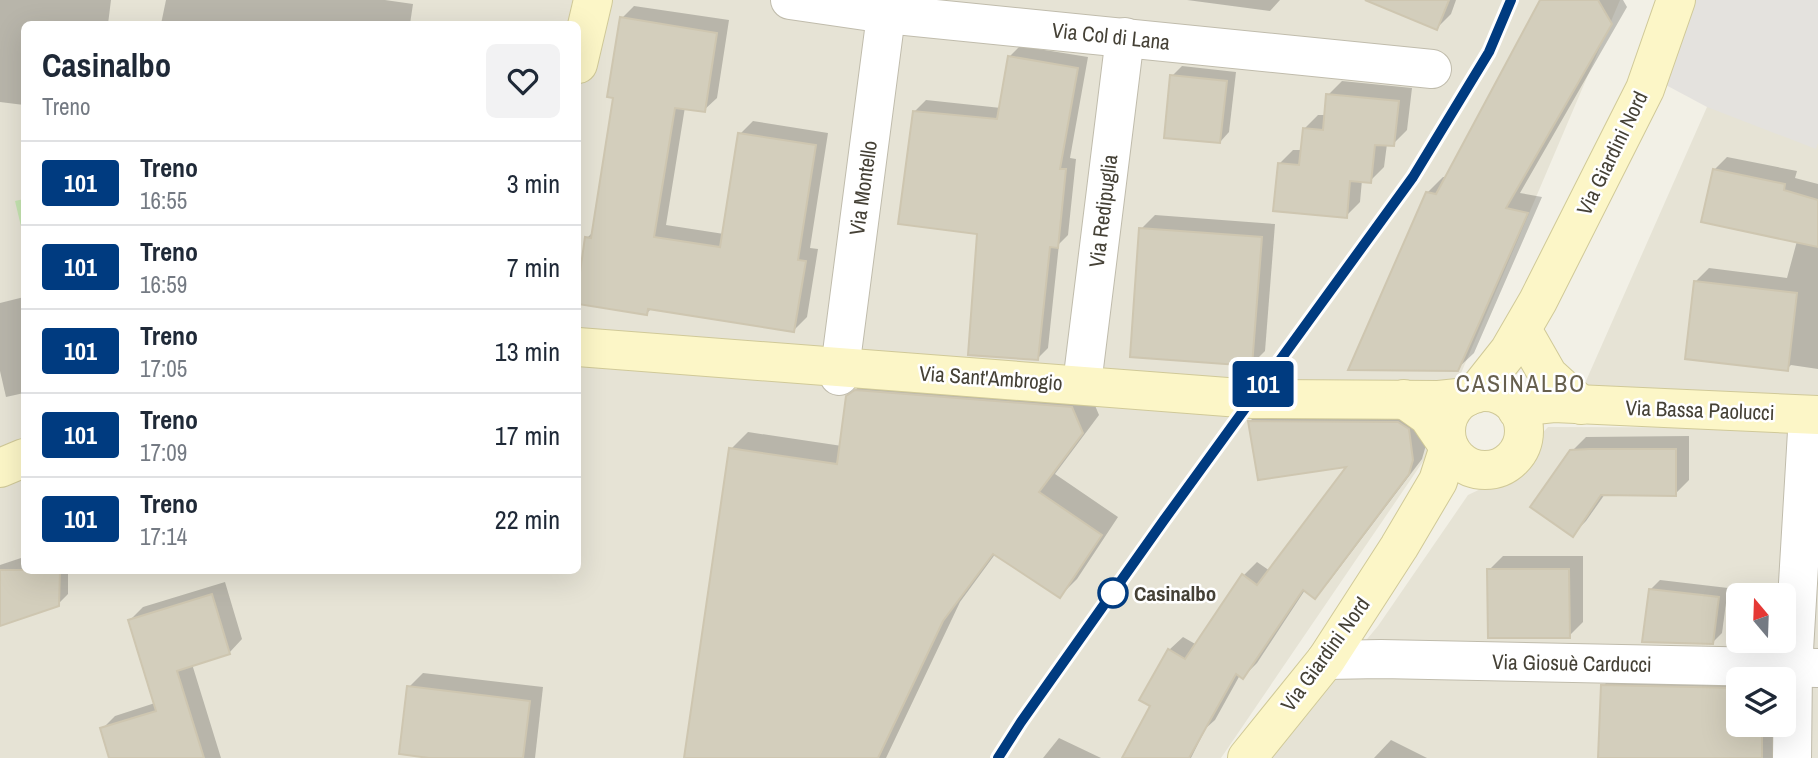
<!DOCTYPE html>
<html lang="it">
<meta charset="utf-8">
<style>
:root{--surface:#fff;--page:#f2f2f3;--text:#1f2937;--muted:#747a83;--line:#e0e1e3}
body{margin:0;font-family:"Archivo Narrow",sans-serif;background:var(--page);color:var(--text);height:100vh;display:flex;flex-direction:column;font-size:26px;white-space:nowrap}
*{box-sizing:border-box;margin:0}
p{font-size:23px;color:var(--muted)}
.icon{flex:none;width:38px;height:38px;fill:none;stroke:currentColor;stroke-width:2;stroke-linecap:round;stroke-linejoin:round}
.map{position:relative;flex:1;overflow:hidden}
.panel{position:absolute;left:21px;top:21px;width:560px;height:553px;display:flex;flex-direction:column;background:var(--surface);border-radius:10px;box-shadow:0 7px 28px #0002}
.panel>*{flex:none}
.badge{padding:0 14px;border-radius:5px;font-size:24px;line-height:46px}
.needle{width:46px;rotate:341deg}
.controls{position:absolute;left:1726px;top:583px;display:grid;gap:14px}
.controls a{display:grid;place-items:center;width:70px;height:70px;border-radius:10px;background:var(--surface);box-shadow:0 7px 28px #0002;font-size:35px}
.map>.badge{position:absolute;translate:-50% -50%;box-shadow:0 0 0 4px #fff}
.round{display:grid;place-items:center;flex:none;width:74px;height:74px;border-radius:10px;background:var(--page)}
.summary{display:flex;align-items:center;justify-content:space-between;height:119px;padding:0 21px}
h1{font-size:33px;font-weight:800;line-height:52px}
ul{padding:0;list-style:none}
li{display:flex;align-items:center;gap:21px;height:84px;padding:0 21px;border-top:2px solid var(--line)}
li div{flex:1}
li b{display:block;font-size:26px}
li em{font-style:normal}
li .badge{min-width:77px;font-weight:700;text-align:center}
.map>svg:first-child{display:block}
</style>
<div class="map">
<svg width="1818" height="758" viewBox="0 0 1818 758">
<rect width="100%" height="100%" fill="#f2f0e6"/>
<g fill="#e6e3d5" fill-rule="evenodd">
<path d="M0 0H1620L1424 460 1221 758H0ZM24 24H578V570H24Z"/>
<polygon points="1739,0 1818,0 1818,398 1578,399 1707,107"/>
<path d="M1548 427 1818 428V758H1271L1287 735 1378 626 1468 495 1512 474 1528 460 1538 438ZM1738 595H1783V640H1738ZM1738 679H1783V724H1738Z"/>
</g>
<polygon fill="#c6e5b1" points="24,199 24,239 15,201"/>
<polygon fill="#e4e2de" points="1676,0 1818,0 1818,143 1816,149 1707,107 1649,76"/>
<g fill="#0003">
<polygon points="0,0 111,0 108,24 24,24 24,105 0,102"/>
<polygon points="166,0 385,0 413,4 410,24 161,24"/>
<polygon points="1187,0 1280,0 1270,11"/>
<polygon points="1380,0 1456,0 1451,14 1437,28"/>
<polygon points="1542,0 1623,0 1627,7 1520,193 1542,197 1474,353 1457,369 1427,193 1443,177 1446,177"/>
<polygon points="634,6 729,20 717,98 704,110 685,107 666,225 724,234 740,134 753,121 828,133 810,248 818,249 807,317 794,330 652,308 647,313 578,302 587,238 593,232 615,96 622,18"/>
<polygon points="1020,46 1088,57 1070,158 1076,159 1068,235 1059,244 1048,348 1037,359 979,232 915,111 926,100 1001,108 1009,57"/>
<polygon points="1182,66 1236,72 1229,132 1220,142 1172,76"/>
<polygon points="1342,81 1412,88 1407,130 1393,144 1387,144 1384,167 1370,181 1362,180 1360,202 1346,216 1279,164 1293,150 1302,150 1304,129 1318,115 1326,115 1328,95"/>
<polygon points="1727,157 1797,171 1795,178 1818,184 1818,369 1791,365 1787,369 1696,281 1709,268 1787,278 1797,241 1715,169"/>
<polygon points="1155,215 1275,224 1265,351 1252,364 1141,229"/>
<polygon points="24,297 24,393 6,397 0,371 0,303"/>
<polygon points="866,380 1089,391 1099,415 1055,474 1118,517 1077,579 1060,596 996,553 960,602 886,758 686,758 731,449 748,432 842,446 848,397"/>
<polygon points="1264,407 1412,409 1426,445 1422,459 1328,583 1315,596 1305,590 1257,663 1243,677 1240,675 1215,720 1206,728 1191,758 1124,758 1152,705 1169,650 1183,637 1197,645 1243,576 1257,562 1270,571 1350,465 1250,421"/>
<polygon points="1689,436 1689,480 1675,494 1605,494 1586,521 1573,534 1571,452 1586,437"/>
<polygon points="1503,556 1583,556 1583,622 1569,636 1489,570"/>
<polygon points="24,557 24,570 68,570 68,594 58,604 0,624 0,565"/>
<polygon points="1660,580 1728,588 1722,633 1713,642 1650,590"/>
<polygon points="225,582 242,639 229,653 192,664 221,758 111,758 102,729 115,716 155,703 130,620 143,607"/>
<polygon points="423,673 543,687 535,758 443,758 409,687"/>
<polygon points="1615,674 1738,679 1738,724 1774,724 1774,758 1599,758 1603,686"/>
<polygon points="1059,738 1101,758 1043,758"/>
<polygon points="1391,740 1427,758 1374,758"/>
</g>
<g fill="#d3cebc" stroke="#cec6b0" stroke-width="2">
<polygon points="1365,0 1449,0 1437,30"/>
<polygon points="1540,0 1598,0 1612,24 1506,208 1528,213 1458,371 1348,370 1426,192 1436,194"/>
<polygon points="620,17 717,33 705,112 675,108 654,237 720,247 738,133 816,145 798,260 806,261 794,332 648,309 647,315 578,304 578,287 585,237 591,238 613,98 607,97"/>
<polygon points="1008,56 1078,68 1060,169 1066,169 1058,248 1050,247 1038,360 968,355 977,234 898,224 913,111 997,119"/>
<polygon points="1170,75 1227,81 1220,143 1164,138"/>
<polygon points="1326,94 1399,101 1394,146 1375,145 1371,183 1350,181 1347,218 1273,211 1278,163 1299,165 1303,128 1323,130"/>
<polygon points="1713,169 1785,184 1784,190 1818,200 1818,247 1701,222"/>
<polygon points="1139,228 1262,237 1252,366 1130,357"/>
<polygon points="1694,281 1797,293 1788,371 1685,359"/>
<polygon points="855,390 1072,407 1083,433 1039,492 1102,535 1060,598 993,554 943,621 878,758 684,758 729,448 837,464 846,396"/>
<polygon points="1248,421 1398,422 1409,429 1413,460 1409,474 1315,599 1303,590 1243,679 1236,674 1189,758 1122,758 1150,706 1139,700 1168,649 1185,659 1242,574 1257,585 1346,467 1258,480"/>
<polygon points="1589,449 1676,449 1676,496 1601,495 1573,537 1530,507 1570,450"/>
<polygon points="1487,569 1569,569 1570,638 1488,638"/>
<polygon points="0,570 60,570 59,606 0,626"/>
<polygon points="1649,589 1719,597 1713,644 1642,642"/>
<polygon points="212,594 230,654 177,671 204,758 109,758 100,728 156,711 128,620"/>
<polygon points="1601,685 1738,688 1738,724 1762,724 1762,758 1598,758"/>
<polygon points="407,686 530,701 523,758 429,758 399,754"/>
</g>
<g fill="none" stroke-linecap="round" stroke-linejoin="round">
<g stroke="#c0bcac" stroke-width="40">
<g id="street">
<polyline points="790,0 886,14 1432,69"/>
<polyline points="839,376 888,0"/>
<polyline points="1082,384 1125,37"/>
<polyline points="1326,660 1381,659 1818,668"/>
<polyline points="1792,758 1793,667 1808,415"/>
</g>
</g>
<g stroke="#d0c998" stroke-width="40">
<g id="secondary">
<polyline points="578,64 593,0"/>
<polyline points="1528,340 1548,375 1581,405"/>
<polyline points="578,347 1253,399 1439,400 1467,397"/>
<circle cx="1485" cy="431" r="39"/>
<polyline points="1475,394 1509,351 1538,301 1645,89 1676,0"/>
<polyline points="1517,410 1535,405 1554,403 1818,415"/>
<polyline points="0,468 24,458"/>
<polyline points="1247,758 1326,660 1399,547 1438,481 1449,447 1428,416 1404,399"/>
</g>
</g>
<use href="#street" stroke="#fff" stroke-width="38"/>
<use href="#secondary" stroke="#fcf6c7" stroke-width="38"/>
<g stroke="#959595" stroke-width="8">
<polyline id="rail" points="998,758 1021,722 1164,520 1413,177 1489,52 1511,0"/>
</g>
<use href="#rail" stroke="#fff" stroke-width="5" stroke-dasharray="16" stroke-linecap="butt"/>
</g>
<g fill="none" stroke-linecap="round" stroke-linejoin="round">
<g stroke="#fff" stroke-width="16">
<polyline id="line" points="998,758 1021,722 1164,520 1413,177 1489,52 1511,0"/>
</g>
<use href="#line" stroke="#003b80" stroke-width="10"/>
</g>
<circle fill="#fff" stroke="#003b80" stroke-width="3.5" cx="1113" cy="593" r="14"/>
<g text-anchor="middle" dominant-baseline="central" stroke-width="5" stroke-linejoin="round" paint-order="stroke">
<g font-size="21" fill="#454136" stroke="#fff">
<text transform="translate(1111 36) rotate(6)">Via Col di Lana</text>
<text transform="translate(1612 153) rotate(-64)">Via Giardini Nord</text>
<text transform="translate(863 188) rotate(-82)">Via Montello</text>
<text transform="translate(1103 211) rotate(-83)">Via Redipuglia</text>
<text transform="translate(991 378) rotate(4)">Via Sant'Ambrogio</text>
<text transform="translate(1700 410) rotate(2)">Via Bassa Paolucci</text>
<text transform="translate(1325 654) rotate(-54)">Via Giardini Nord</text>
<text transform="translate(1572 663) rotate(1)">Via Giosuè Carducci</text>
</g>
<g font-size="21" font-weight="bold" fill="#454136" stroke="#fff" text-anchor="start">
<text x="1134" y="593">Casinalbo</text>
</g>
<g font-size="24" letter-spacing="2" fill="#67604e" stroke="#fff">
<text x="1521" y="383">CASINALBO</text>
</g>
</g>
</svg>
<div class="controls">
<a><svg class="needle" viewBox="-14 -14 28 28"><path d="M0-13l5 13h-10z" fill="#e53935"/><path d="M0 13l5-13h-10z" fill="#747a83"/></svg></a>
<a><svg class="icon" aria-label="layers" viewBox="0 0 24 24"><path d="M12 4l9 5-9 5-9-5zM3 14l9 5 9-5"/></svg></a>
</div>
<b class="badge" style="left:1263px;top:384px;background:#003b80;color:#fff">101</b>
<section class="panel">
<div class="summary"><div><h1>Casinalbo</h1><p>Treno</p></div><a class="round"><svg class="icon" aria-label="heart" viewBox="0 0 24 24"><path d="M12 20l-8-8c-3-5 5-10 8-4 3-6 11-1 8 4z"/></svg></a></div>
<ul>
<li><span class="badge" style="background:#003b80;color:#fff">101</span><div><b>Treno</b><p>16:55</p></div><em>3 min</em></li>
<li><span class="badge" style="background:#003b80;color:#fff">101</span><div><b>Treno</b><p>16:59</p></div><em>7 min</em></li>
<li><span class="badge" style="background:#003b80;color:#fff">101</span><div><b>Treno</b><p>17:05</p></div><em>13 min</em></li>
<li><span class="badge" style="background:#003b80;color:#fff">101</span><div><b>Treno</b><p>17:09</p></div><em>17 min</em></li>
<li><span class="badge" style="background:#003b80;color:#fff">101</span><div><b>Treno</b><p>17:14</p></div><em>22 min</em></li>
</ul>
</section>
</div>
